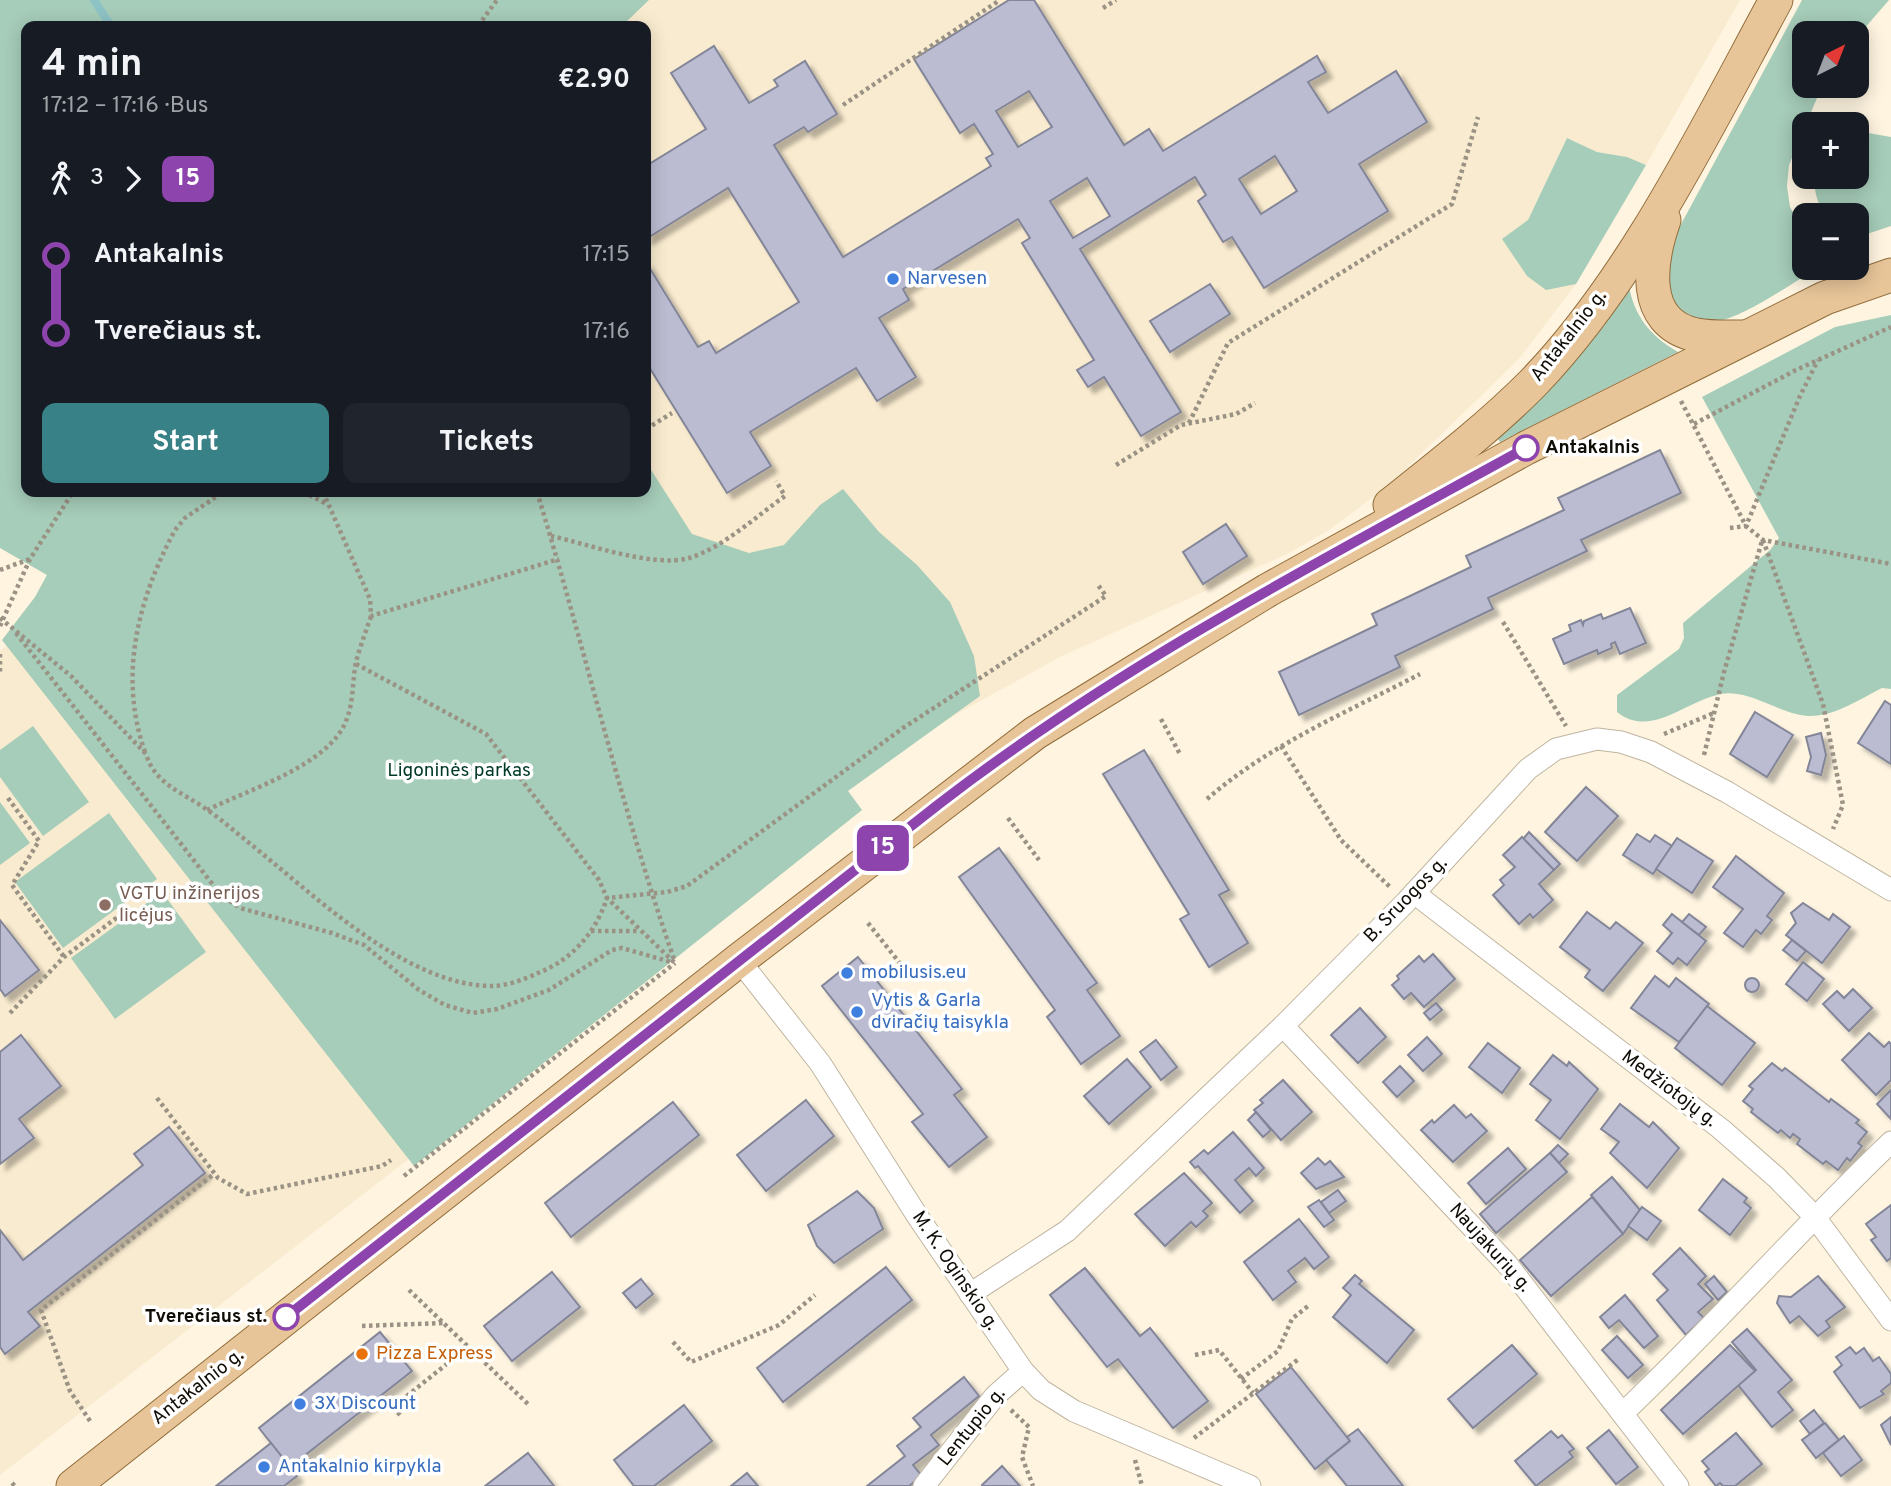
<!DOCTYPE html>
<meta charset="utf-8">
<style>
:root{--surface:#171b24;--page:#20242c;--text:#f1f3f6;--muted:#9ea1a6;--accent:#388186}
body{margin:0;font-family:Overpass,sans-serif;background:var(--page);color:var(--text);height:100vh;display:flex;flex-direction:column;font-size:26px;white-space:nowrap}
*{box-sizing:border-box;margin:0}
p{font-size:23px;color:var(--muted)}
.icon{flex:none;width:38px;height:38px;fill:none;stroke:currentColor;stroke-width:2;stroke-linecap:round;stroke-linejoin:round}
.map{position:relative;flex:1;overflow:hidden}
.side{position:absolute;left:21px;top:21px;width:630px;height:476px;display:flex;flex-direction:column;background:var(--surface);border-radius:14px;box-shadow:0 4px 18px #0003}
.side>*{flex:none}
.badge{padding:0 14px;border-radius:10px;font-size:24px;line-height:46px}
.needle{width:46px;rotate:42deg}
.controls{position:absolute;left:1792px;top:21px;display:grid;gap:14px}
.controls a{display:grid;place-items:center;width:77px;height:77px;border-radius:14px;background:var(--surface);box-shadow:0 4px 18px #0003;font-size:35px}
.map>.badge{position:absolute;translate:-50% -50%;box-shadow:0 0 0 4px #fff}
.legs{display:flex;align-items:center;gap:10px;height:77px;padding:0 21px;font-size:23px}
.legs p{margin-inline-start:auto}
.head{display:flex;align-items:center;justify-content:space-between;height:119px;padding:0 21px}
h1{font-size:38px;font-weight:700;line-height:52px}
.cta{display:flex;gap:14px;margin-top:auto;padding:14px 21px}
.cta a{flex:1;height:80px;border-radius:14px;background:var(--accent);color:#fff;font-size:28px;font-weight:700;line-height:80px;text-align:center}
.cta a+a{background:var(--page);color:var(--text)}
ul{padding:0 21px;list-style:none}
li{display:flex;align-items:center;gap:24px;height:77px;font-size:26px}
li i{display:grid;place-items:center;width:10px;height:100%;margin:0 9px;background:currentColor}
li i::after{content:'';width:18px;height:18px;margin:-9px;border:5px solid;border-radius:50%;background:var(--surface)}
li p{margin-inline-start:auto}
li:first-child i{background:linear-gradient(#0000 50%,currentColor 0)}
li:last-child i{background:linear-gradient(currentColor 50%,#0000 0)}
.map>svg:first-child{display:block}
</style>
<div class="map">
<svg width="1891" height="1486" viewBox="0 0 1891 1486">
<defs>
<filter id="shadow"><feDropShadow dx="6" dy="6" stdDeviation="2" flood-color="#0004"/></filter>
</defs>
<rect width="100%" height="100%" fill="#fef4e0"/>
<polygon fill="#f9ebcf" points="649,0 1740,0 1646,165 1627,157 1597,152 1567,138 1528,220 1546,289 1576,284 1518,360 1388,486 1329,530 1291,552 1062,656 933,727 848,791 862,810 414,1166 409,1159 397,1168 0,1475 0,651 6,646 2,640 35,597 47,575 646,492 646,26 622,26"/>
<g fill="#a6cdb9">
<polygon points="0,0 649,0 622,26 26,26 26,492 646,492 646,462 692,534 749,553 784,545 820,505 843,489 879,532 917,565 950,602 974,656 980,696 848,791 862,810 414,1166 2,640 35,597 47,575 0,548"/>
<path d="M1802 0H1889L1857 37V33H1804V86H1822L1789 165 1787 186 1790 207 1804 232V268H1818C1794 282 1744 317 1718 321 1685 326 1660 295 1667 263 1669 251 1675 239 1679 228Z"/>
<path d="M1857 131 1891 137V226L1861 236 1857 234V215H1827C1817 205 1815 193 1814 179L1857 177Z"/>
<polygon points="1567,138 1597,152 1627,157 1646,165 1576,284 1546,290 1527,276 1502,239 1528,220"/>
<path d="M1628 282C1634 316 1649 335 1678 352L1500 442 1498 439 1555 384 1581 353Z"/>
<path d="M1891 315V689L1882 688C1860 699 1834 717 1808 716 1778 714 1751 689 1721 694 1685 701 1651 739 1617 712V695L1679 649 1684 638 1683 623 1770 550 1779 538 1702 397 1835 327Z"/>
<polygon points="33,726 89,802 43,836 0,777 0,750"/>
<polygon points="0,802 30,843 0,865"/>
<polygon points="109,813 157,879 63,948 15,882"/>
<polygon points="162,892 206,952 115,1019 71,958"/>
</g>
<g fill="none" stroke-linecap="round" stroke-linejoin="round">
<polyline stroke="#8ec3c6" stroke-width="8" points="94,0 111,26"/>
</g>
<g fill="#bbbcd1" stroke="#838598" stroke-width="2" fill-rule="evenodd" filter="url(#shadow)">
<path d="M1009 0H1034L1124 145 1149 129 1163 151 1317 56 1326 72 1308 82 1328 113 1396 71 1427 122 1359 164 1388 211 1264 288 1232 237 1223 242 1198 201 1206 195 1195 177 1080 249 1181 412 1141 436 1104 377 1088 387 1077 370 1094 360 1022 243 1030 238 1018 219 903 289 909 300 879 318 916 377 877 401 856 368 750 432 771 466 727 493 646 362V262L698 347 709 341 716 353 799 302 728 188 646 239V166L706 129 671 73 714 46 749 103 778 86 774 80 805 61 837 114 808 132 804 127 774 145 843 257 991 166 986 158 993 154 974 124 960 133 914 59ZM1029 91 1052 127 1018 147 996 111ZM1275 156 1297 191 1261 214 1239 179ZM1087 178 1110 216 1073 238 1050 201Z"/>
<polygon points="1210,284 1230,314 1170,352 1150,321"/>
<polygon points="1660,450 1681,493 1581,540 1587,551 1488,598 1493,609 1395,656 1400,667 1299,715 1279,672 1377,625 1372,614 1471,567 1466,556 1564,510 1558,498"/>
<polygon points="1226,524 1247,556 1203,584 1183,552"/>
<polygon points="1630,608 1646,643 1620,654 1615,642 1611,644 1612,648 1598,654 1597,650 1564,664 1553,639 1571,631 1569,625 1581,620 1583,625 1584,621 1601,614 1603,619"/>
<polygon points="1885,701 1891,705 1891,764 1858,743"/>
<polygon points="1755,712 1793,735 1767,777 1730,754"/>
<polygon points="1821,733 1826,755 1821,775 1807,771 1811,757 1806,737"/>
<polygon points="1144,750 1229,890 1219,895 1248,943 1209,967 1180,919 1189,914 1103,774"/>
<polygon points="1586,787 1618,816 1577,861 1545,832"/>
<polygon points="1529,832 1560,864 1554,870 1523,839"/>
<polygon points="1637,834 1650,842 1655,835 1672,846 1653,874 1623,855"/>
<polygon points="1522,837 1554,870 1539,884 1553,900 1533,918 1530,914 1519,924 1493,895 1504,885 1500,880 1515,867 1503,855"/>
<polygon points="1677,838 1713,861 1692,893 1656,869"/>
<polygon points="999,848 1097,983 1087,990 1120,1036 1081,1064 1047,1017 1055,1010 959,877"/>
<polygon points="1736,856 1784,893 1767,916 1772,920 1761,934 1756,930 1743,947 1724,933 1743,909 1713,887"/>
<polygon points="1803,903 1829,920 1833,914 1850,927 1822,963 1786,935 1796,923 1791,913"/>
<polygon points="1587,912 1610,929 1616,922 1643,943 1603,991 1585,977 1590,970 1560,947"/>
<polygon points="1672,914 1706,941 1687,965 1678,958 1673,964 1657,951 1672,933 1663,925"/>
<polygon points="1689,914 1706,927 1699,935 1682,922"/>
<polygon points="0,920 39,970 5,996 0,989"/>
<polygon points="1792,940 1806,951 1797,961 1783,950"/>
<polygon points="1433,954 1455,979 1424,1007 1411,993 1404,999 1392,985 1399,979 1397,976 1419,956 1424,962"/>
<polygon points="858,957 962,1089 954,1095 987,1137 949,1167 912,1122 923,1114 822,986"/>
<polygon points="1803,962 1824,979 1807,1001 1786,984"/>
<polygon points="1655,976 1669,987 1676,978 1709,1004 1679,1042 1631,1008"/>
<circle cx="1752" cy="985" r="7"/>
<polygon points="1853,989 1872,1008 1849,1031 1823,1004 1837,991 1844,998"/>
<polygon points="1436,1003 1442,1010 1430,1020 1424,1013"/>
<polygon points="1707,1006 1755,1043 1722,1085 1675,1048"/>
<polygon points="1360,1008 1386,1037 1358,1063 1331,1035"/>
<polygon points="1869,1033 1884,1047 1889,1042 1891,1044 1891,1080 1876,1095 1842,1060"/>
<polygon points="21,1035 61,1086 19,1119 34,1138 0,1164 0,1052"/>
<polygon points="1427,1037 1442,1054 1423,1071 1408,1055"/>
<polygon points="1156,1040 1177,1067 1161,1080 1140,1052"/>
<polygon points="1488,1043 1520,1068 1502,1093 1469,1067"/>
<polygon points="1553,1055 1567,1066 1569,1062 1598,1089 1560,1139 1536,1120 1551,1100 1530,1084"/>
<polygon points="1127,1059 1151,1087 1109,1124 1084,1096"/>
<polygon points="1772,1063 1782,1071 1785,1068 1829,1102 1831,1099 1859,1120 1856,1123 1867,1132 1858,1143 1862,1146 1850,1161 1847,1158 1838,1170 1826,1161 1823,1164 1797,1144 1800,1139 1793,1134 1790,1138 1781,1130 1778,1133 1751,1112 1753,1109 1743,1101 1753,1089 1749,1086"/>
<polygon points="1400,1066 1414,1081 1397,1097 1383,1082"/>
<polygon points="1283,1080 1312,1112 1281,1140 1254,1110 1263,1103 1260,1100"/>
<polygon points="1891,1090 1891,1119 1877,1104"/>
<polygon points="806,1100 834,1136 766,1191 737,1155"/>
<polygon points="673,1102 699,1135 571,1237 545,1203"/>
<polygon points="1620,1104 1649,1127 1653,1122 1679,1148 1647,1188 1610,1153 1619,1142 1601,1129"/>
<polygon points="1454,1105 1466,1118 1471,1114 1487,1131 1453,1162 1421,1130 1432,1120 1434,1123"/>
<polygon points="1256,1112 1271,1130 1263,1137 1248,1120"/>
<polygon points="169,1127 205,1173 28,1312 40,1326 5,1354 0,1347 0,1230 23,1260 143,1165 134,1154"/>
<polygon points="1233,1132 1264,1168 1256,1176 1249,1168 1235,1180 1253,1201 1240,1213 1198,1166 1195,1168 1190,1162 1204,1150 1208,1154"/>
<polygon points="1558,1145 1568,1154 1559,1163 1550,1153"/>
<polygon points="1508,1148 1526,1169 1486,1204 1468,1183"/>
<polygon points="1550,1153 1567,1172 1496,1233 1480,1214"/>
<polygon points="1318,1158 1325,1165 1330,1161 1344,1177 1316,1189 1301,1173"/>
<polygon points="1184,1173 1212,1203 1203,1211 1208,1216 1196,1227 1191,1222 1165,1246 1135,1214"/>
<polygon points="1612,1177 1640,1210 1623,1234 1591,1195"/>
<polygon points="1723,1179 1747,1198 1744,1202 1751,1208 1730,1235 1699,1210"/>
<polygon points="1338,1190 1346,1201 1329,1213 1321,1202"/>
<polygon points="857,1191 874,1208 883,1229 834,1263 817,1246 808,1225"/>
<polygon points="1592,1197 1623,1234 1551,1296 1520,1260"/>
<polygon points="1319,1200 1334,1220 1324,1227 1308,1207"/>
<polygon points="1891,1205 1891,1258 1887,1261 1871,1240 1876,1237 1866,1224"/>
<polygon points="1642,1207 1661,1221 1647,1240 1628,1226"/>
<polygon points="1299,1219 1329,1257 1314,1269 1305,1258 1288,1271 1296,1282 1273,1300 1244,1262"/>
<polygon points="1680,1248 1706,1276 1698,1284 1713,1299 1698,1312 1704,1318 1686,1335 1657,1300 1668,1290 1653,1274"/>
<polygon points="886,1267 912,1300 783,1402 757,1368"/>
<polygon points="1085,1268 1140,1336 1150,1328 1208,1401 1173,1428 1118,1359 1107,1367 1050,1295"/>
<polygon points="552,1272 580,1307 512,1361 484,1326"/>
<polygon points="1355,1275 1362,1281 1359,1284 1414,1330 1387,1363 1333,1317 1351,1295 1343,1288"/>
<polygon points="1714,1276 1727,1292 1718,1300 1705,1284"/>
<polygon points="1818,1276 1845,1307 1826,1321 1830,1327 1818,1336 1799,1316 1790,1323 1777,1303 1779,1296 1791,1297"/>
<polygon points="641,1279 653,1294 636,1308 623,1293"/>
<polygon points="1625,1295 1658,1336 1644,1348 1619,1320 1609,1328 1600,1317"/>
<polygon points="1747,1329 1792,1380 1778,1392 1793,1410 1772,1427 1738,1385 1756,1370 1732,1342"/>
<polygon points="380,1332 412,1371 290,1467 259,1428"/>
<polygon points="1617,1336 1643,1365 1628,1378 1602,1350"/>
<polygon points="1512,1345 1537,1374 1473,1428 1448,1399"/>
<polygon points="1730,1345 1755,1371 1683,1434 1661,1410"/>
<polygon points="1850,1347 1856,1354 1864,1348 1873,1361 1879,1357 1891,1374 1891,1383 1881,1391 1884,1394 1860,1408 1834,1372 1842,1365 1836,1357"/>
<polygon points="1291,1367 1350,1441 1315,1469 1256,1394"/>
<polygon points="964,1377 979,1396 931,1435 939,1445 913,1465 922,1476 909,1486 867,1486 905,1456 897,1446 921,1427 913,1418"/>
<polygon points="684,1405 712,1441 654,1486 634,1486 614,1460"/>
<polygon points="1814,1410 1824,1423 1810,1434 1800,1421"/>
<polygon points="1891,1417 1891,1445 1881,1425"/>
<polygon points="1825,1423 1839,1440 1816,1458 1802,1440"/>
<polygon points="1358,1429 1403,1486 1347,1486 1326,1460 1350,1441 1347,1437"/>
<polygon points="1609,1430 1638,1467 1616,1484 1587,1448"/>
<polygon points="1551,1431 1558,1438 1562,1435 1574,1449 1569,1452 1573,1457 1536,1486 1515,1461"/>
<polygon points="1736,1433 1762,1464 1735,1486 1723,1486 1720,1483 1716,1486 1705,1472 1709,1469 1702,1461"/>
<polygon points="1844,1436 1862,1460 1841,1476 1823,1453"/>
<polygon points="271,1443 297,1476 284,1486 216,1486"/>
<polygon points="528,1453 554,1486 485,1486"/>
<polygon points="1002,1466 1020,1486 983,1486 982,1485"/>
<polygon points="747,1473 758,1486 731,1486"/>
</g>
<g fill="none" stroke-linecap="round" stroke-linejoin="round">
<g stroke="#bfb5a1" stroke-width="23">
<g id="minor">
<polyline points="1414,893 1721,1129 1777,1178 1814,1216 1891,1320"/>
<polyline points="739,960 820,1063 918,1217 1023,1371 1041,1390 1074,1411 1250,1486"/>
<polyline points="1283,1026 1507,1264 1678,1486"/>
<polyline points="970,1294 1067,1231 1283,1026 1406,902 1528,769 1556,749 1597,739 1621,742 1651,752 1727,792 1891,890"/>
<path d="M1623 1413C1716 1325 1799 1230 1891 1142"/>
<polyline points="924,1486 995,1396 1023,1371"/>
</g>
</g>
<g stroke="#916c39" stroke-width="35">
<g id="primary">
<path d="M1664 220C1650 260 1639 323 1696 335 1712 338 1729 337 1746 337"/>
<path d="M1390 505C1439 466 1488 428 1532 384 1633 280 1707 127 1776 0"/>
<polyline points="73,1486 739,960 1035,733 1268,590 1526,448 1825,298 1891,275"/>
</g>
</g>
<g stroke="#9a9284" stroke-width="4.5" stroke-dasharray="3.5 3.5" stroke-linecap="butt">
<polyline points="1103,8 1116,0"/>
<polyline points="478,26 497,0"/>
<polyline points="843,105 1000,0"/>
<polyline points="1681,401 1746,526 1763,540 1891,564"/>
<polyline points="1189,423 1228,343 1452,204 1478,117"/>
<polyline points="1694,424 1796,370 1891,327"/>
<polyline points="646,429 672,413"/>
<polyline points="1116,465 1181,425 1236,414 1255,403"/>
<polyline points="303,492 327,504"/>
<polyline points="323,492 370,599 371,616 559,559"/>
<path d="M537 492C585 648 621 808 675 962"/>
<polyline points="1730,528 1746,526 1800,396 1818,360"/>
<path d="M551 536C588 544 653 568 689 558 721 549 758 515 785 496L776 481"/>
<polyline points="1763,540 1823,704 1843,805 1833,829"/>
<polyline points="0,570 30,559"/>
<path d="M0 618 71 676 146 754C155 784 182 792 206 809 221 819 234 831 248 842 312 893 406 986 492 986 507 986 525 979 538 973 572 960 596 932 607 898L675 963"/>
<polyline points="1503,622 1566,726"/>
<polyline points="0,626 30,559 73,492"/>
<polyline points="16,633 221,895 240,908 332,933 364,945 419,990 445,1005 473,1013 497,1009 549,990 612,950 622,948 671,962"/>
<polyline points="0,654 0,672"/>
<polyline points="356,664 486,734 599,880 607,898 667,892 687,886 903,728 1106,596 1098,585"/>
<polyline points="1161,719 1181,756"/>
<polyline points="1664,734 1714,713"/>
<polyline points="1281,746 1341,840 1390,887"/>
<path d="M145 752C118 676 138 599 175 530L185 518 223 492"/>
<polyline points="1704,755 1724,672 1762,541"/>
<polyline points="8,798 39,841 12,885 64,957"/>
<path d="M1207 799C1269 745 1347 712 1420 674"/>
<path d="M207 810C248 790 329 765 346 721 354 702 352 682 356 662 360 647 366 631 371 616"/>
<polyline points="1008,818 1039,860"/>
<polyline points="868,923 902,966"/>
<polyline points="591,931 640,931"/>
<polyline points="10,1013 64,957 119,916"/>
<polyline points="157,1098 218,1178 247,1194 382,1166 391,1160"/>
<polyline points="404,1176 675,963"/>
<polyline points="409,1290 529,1405"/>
<polyline points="362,1326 444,1323"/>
<polyline points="673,1342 691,1362 779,1325 815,1295"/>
<polyline points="1195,1355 1219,1350 1253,1393"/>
<polyline points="1241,1379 1278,1351 1292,1319 1308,1306"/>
<polyline points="1011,1410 1029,1427 1022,1457 1033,1486"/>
<polyline points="400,1415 393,1407 468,1347"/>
<polyline points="90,1421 70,1391 41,1310 214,1174"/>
<polyline points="1194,1438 1300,1358"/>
<polyline points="1135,1460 1142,1486"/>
<polyline points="12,1483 15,1486"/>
</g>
<use href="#minor" stroke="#fff" stroke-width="21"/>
<use href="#primary" stroke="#e7c599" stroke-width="33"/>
</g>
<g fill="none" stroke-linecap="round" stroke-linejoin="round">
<g stroke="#fff" stroke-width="16">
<path id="line-1" d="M286 1317 939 804C1120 664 1326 558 1526 448"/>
</g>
<use href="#line-1" stroke="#8e44ad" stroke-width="10"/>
</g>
<g fill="#3f7fe0" stroke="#fff" stroke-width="2.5">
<circle cx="893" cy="279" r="7"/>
<circle cx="847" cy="973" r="7"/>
<circle cx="857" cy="1012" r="7"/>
<circle cx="300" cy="1404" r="7"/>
<circle cx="264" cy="1467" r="7"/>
</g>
<g fill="#fff" stroke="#8e44ad" stroke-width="3.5">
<circle cx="1526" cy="448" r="12"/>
<circle cx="286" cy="1317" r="12"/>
</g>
<circle fill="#8d6e63" stroke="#fff" stroke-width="2.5" cx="105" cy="905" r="7"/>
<circle fill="#e8710a" stroke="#fff" stroke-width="2.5" cx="362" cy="1354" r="7"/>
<g text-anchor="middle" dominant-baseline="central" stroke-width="7" stroke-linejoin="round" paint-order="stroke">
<g font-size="19" fill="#366cbe" stroke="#fff" text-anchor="start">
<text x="907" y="279">Narvesen</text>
<text x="861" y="973">mobilusis.eu</text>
<text x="871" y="1001">Vytis &amp; Garla<tspan x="871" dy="22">dviračių taisykla</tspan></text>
<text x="314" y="1404">3X Discount</text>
<text x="278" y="1467">Antakalnio kirpykla</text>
</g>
<g font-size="19" fill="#100c06" stroke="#fff">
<text transform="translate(1569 336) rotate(-52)">Antakalnio g.</text>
<text transform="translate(1406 900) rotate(-46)">B. Sruogos g.</text>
<text transform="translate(1669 1089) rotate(37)">Medžiotojų g.</text>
<text transform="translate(1490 1248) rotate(48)">Naujakurių g.</text>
<text transform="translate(955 1271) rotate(56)">M. K. Oginskio g.</text>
<text transform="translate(198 1387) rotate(-38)">Antakalnio g.</text>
<text transform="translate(972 1427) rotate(-51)">Lentupio g.</text>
</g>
<g font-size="19" font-weight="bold" fill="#100c06" stroke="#fff" text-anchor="start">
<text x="1545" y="448">Antakalnis</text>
<text x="267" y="1317" text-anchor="end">Tverečiaus st.</text>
</g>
<g font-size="19" fill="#003924" stroke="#fff">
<text x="459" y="771">Ligoninės parkas</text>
</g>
<g font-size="19" fill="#785e54" stroke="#fff" text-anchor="start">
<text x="119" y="894">VGTU inžinerijos<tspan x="119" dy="22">licėjus</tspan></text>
</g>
<g font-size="19" fill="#c56008" stroke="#fff" text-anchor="start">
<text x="376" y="1354">Pizza Express</text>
</g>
</g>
</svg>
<div class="controls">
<a><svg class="needle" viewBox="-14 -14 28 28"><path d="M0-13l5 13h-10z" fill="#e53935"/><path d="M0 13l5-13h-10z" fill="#9ea1a6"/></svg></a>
<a>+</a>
<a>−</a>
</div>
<b class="badge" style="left:883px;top:848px;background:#8e44ad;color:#fff">15</b>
<section class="side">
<div class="head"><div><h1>4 min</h1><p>17:12 – 17:16 · Bus</p></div><b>€2.90</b></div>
<div class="legs"><svg class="icon" aria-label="walk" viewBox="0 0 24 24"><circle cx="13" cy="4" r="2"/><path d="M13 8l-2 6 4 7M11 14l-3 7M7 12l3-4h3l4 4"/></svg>3<svg class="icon" aria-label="forward" viewBox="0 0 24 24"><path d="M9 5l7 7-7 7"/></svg><b class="badge" style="background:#8e44ad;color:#fff">15</b></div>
<ul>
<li><i style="color:#8e44ad"></i><b>Antakalnis</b><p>17:15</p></li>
<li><i style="color:#8e44ad"></i><b>Tverečiaus st.</b><p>17:16</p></li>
</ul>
<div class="cta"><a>Start</a><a>Tickets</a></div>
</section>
</div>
